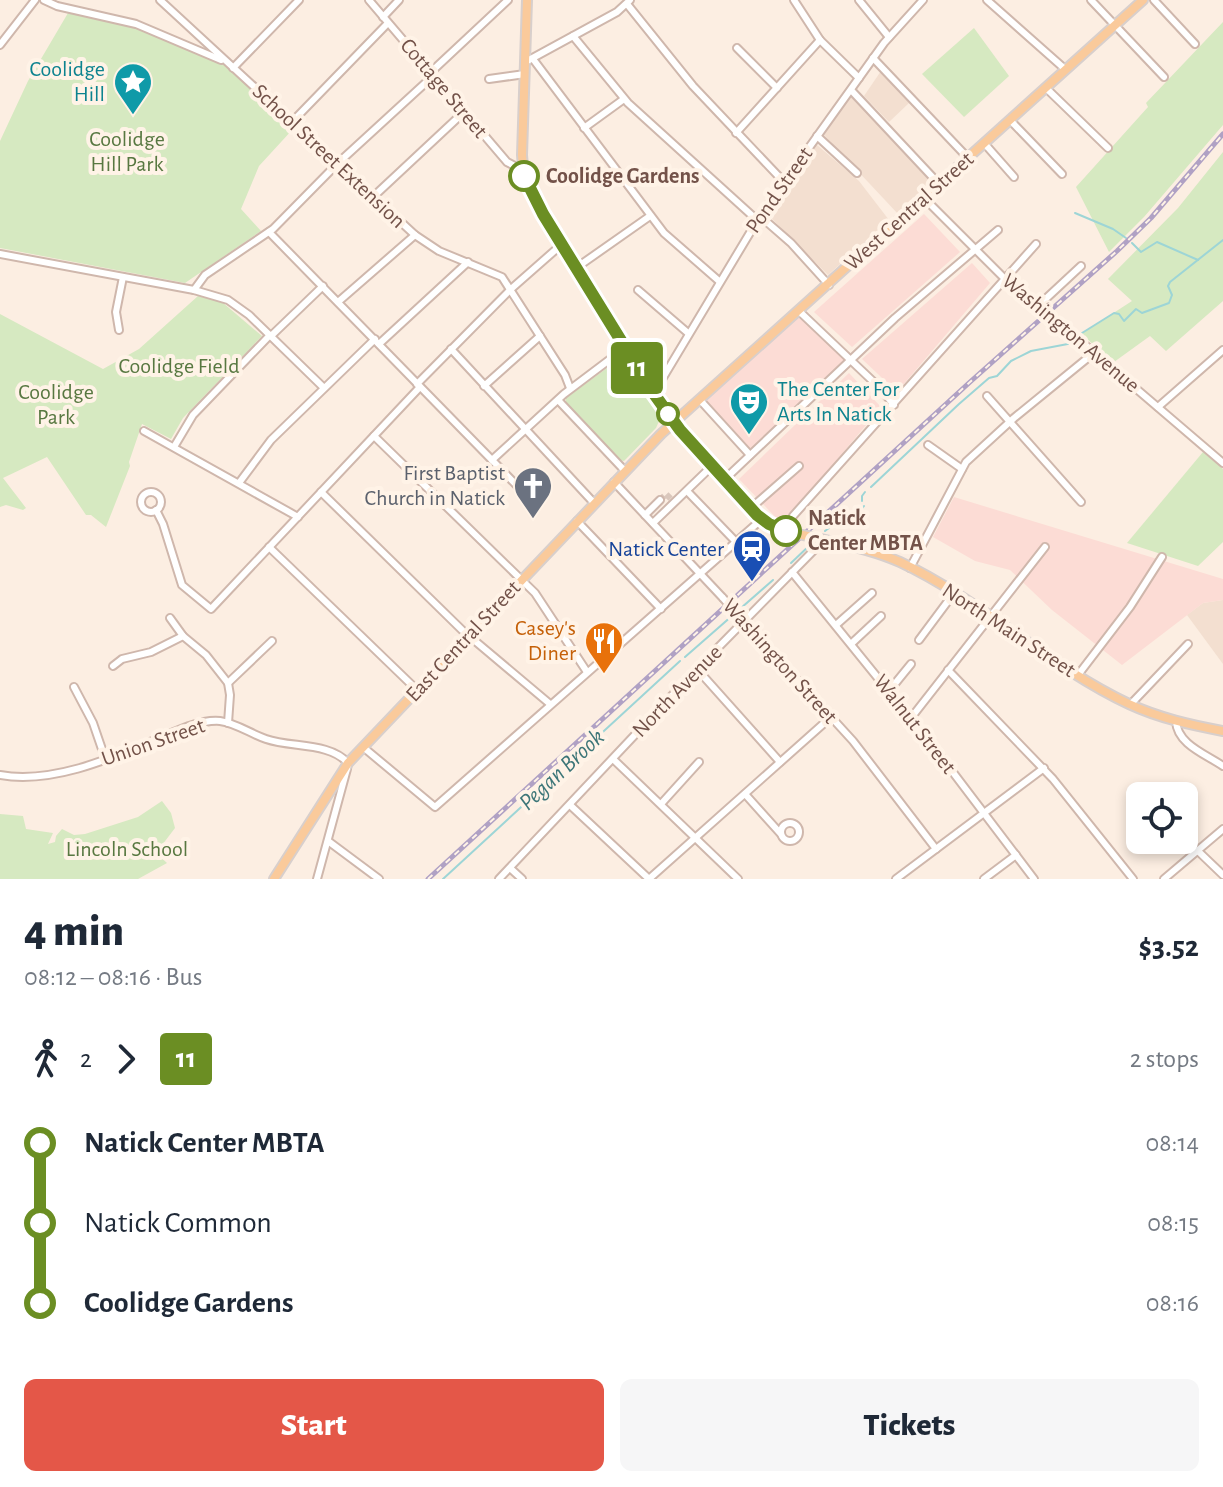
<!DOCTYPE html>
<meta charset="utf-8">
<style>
:root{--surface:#fff;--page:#f6f6f7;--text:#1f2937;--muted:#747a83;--accent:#e45748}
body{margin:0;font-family:"Alegreya Sans",sans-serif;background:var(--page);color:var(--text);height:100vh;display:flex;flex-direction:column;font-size:30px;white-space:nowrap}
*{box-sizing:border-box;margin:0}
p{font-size:26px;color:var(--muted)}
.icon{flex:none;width:44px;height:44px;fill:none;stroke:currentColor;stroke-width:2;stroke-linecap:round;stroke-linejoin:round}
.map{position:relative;height:879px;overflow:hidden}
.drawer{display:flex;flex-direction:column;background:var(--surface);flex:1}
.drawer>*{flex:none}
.badge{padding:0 16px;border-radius:6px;font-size:28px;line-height:52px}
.fabs{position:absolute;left:1126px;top:782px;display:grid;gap:16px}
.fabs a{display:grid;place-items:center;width:72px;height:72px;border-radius:12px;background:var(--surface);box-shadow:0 4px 12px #0003;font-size:40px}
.map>.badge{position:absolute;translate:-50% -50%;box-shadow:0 0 0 4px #fff}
.legs{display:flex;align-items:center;gap:12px;height:88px;padding:0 24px;font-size:26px}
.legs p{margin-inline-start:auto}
.summary{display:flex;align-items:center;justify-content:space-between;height:136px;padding:0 24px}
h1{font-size:44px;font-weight:800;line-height:60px}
.cta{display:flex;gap:16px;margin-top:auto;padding:16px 24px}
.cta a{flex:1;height:92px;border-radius:12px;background:var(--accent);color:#fff;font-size:32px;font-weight:800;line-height:92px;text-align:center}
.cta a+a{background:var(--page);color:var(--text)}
ul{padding:0 24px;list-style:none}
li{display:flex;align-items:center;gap:28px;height:80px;font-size:30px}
li i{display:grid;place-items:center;width:12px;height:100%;margin:0 10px;background:currentColor}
li i::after{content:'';width:20px;height:20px;margin:-10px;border:6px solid;border-radius:50%;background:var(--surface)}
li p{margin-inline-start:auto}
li:first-child i{background:linear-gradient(#0000 50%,currentColor 0)}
li:last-child i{background:linear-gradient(currentColor 50%,#0000 0)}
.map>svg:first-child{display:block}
</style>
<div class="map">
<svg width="1223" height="879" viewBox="0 0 1223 879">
<rect width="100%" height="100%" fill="#fceee2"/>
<g fill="#f3dfd0">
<polygon points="881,71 909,103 889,122 864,96"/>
<polygon points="852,95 932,184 899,215 824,135"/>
<polygon points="817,145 859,181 889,220 828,275 767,214"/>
<polygon points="1223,600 1223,664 1187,615 1203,603"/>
</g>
<g fill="#fcdcd5">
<polygon points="924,214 960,252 852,347 814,312"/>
<polygon points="972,263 990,283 897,392 862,359"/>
<polygon points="800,315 847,360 750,451 705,400"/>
<polygon points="849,373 881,407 783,525 739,479"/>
<polygon points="954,497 1223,579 1223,600 1203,603 1122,665 1052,610 1010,570 975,561 933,537"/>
</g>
<g fill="#d6e9c1">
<polygon points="68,13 90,16 140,29 226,66 293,129 259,166 241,209 261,231 185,283 0,248 0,141 28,81"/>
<polygon points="1223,22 1223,125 1144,217 1109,252 1076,187 1148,107 1146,103"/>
<polygon points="974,28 1009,76 964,117 922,74"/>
<polygon points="1223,152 1223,301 1166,351 1150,336 1114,362 1081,334 1132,301 1108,279 1178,208"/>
<polygon points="198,296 222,302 262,336 183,418 171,439 142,424 129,462 130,466 106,527 91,515 86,515 47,457 3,478 26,508 23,510 6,505 0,507 0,314 103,369 139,349"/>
<polygon points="622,357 660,419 656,428 624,461 619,460 566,403 566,398"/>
<polygon points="1203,452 1223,469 1223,542 1198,566 1127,543"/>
<polygon points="162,801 171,813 175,828 156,853 167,863 138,879 0,879 0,814 23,816 26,829 53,833 48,844 55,842 56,836 62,829 74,835 85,834 138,817"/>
</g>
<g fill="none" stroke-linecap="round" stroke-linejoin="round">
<g stroke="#9dd5d6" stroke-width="2">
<polyline points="1075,213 1113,229 1126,238"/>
<polyline points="1132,243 1141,252 1157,242 1198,260"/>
<polyline points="1082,333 1114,313 1119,314 1124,321 1136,309 1142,313 1169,303 1172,295 1168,286 1170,282 1223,240"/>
<polyline points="871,487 959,404 989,378 997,376 1011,361 1031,351 1073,343"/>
<polyline points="862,501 862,496 865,492"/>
<path d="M825 531C837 521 856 517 864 506"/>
<polyline points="791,563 810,545"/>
<polyline points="685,657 773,580"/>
<polyline points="443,879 680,661"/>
</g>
<polyline stroke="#dac7bc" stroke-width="6" stroke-dasharray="6 3" stroke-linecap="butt" points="660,500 666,494 671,499"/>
<g stroke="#cfb7ac" stroke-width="10">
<g id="minor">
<polyline points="44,0 57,6 136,24 221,60"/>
<polyline points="160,0 415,235 439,251 502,277 565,375 570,388"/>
<polyline points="369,0 507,162 522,170"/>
<polyline points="794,0 820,40 859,78"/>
<polyline points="859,0 889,37"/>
<polyline points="987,0 1066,70"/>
<polyline points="1091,0 1164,77"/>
<polyline points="1154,0 1195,44"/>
<polyline points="627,4 693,86 784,182"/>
<polyline points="383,17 399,0"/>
<polyline points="573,36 628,103 757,220"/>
<polyline points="0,45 35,0"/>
<polyline points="737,48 777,88"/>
<polyline points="873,58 968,158"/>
<polyline points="533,59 664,233 719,281"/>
<polyline points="529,60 617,12 630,0"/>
<polyline points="233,68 299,0"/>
<polyline points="431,72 508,0"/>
<polyline points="489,79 525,74"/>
<polyline points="1046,88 1108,148"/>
<polyline points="851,90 939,184"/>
<polyline points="1010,120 1062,174"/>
<polyline points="291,123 388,23"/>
<polyline points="584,128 624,99"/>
<polyline points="736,133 820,40"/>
<polyline points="817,136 857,173"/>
<polyline points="984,143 1014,177"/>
<polyline points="373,197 464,112"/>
<polyline points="924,198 1006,280 1042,309"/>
<polyline points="760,216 791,243 829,285"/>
<polyline points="269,232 532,501"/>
<polyline points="0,254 194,290 228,300 249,315 324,388"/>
<polyline points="576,268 650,216"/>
<polyline points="194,290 205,275 273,229 337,164 433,76"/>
<polyline points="638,290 688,333"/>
<polyline points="338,302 415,235"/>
<polyline points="1038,306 1081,266"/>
<polyline points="799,311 880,388 894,405"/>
<polyline points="1057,321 1223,463"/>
<polyline points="119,330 116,312 123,277"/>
<polyline points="271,336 323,286"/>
<polyline points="379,344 468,262"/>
<polyline points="451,349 594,503"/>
<polyline points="417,384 511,289 561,245"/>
<polyline points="484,386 540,336"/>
<polyline points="652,391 661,381 760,216 884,43 923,0"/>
<polyline points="987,396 1081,502"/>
<polyline points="558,400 625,471"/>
<polyline points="700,400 750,455"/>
<polyline points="1158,407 1223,350"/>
<polyline points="144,431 298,517"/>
<polyline points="374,436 535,593 587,672"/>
<polyline points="928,445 962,469"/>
<polyline points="174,447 193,415 270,335"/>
<polyline points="492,460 564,394 625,348"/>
<polyline points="724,480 895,318 998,230"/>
<polyline points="614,482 723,598"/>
<polyline points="239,483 271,440 375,339"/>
<polyline points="687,491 737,543"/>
<polyline points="321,492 462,630 550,704"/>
<circle cx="151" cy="502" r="10"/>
<polyline points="751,508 799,466"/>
<polyline points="156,510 163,524 182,585 211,609 420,387"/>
<polyline points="645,515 660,500"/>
<polyline points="577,521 661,609"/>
<polyline points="653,523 712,466"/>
<polyline points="786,531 793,516 1036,244"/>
<polyline points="269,547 417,690"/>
<polyline points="910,568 966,462 1014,418 1095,352"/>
<polyline points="792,572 933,746 1034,879"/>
<polyline points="737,614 853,741 936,849"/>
<polyline points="170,618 183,636 206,655 228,683 230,695 228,723"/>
<polyline points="836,625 872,593"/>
<polyline points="919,640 954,593"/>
<polyline points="851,644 881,616"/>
<polyline points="113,666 122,659 151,652 183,636"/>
<polyline points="697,669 780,762"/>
<polyline points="948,670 1053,779 1133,879"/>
<polyline points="1078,675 1130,607 1162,557"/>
<polyline points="228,683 272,641"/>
<polyline points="74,687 93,723 105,758"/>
<polyline points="889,691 911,664"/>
<polyline points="1130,705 1188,644"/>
<polyline points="911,718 1045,547"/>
<path d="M1176 721C1177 744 1205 754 1223 766"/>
<polyline points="363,747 435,807 762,519"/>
<polyline points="613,759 738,879"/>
<path d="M0 775C62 786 132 748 189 726 199 723 209 720 220 721 236 723 251 734 266 739 292 748 329 742 348 763L347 769 317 879"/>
<polyline points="745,794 780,833"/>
<polyline points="661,804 699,762"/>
<polyline points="570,805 649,879 831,717"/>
<circle cx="790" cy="832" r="9"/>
<polyline points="328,841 379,879"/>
<polyline points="1198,851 1223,875"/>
<polyline points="510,868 522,879"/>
<polyline points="499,879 697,669 814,550 820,539"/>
<polyline points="896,879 1044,768"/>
<polyline points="984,879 1016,855"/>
<polyline points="1164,879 1223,829"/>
</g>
</g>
<g stroke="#d8cfcc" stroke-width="12">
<g id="major">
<polyline points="527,0 522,155 524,178 529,191 652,391 680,430 757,515 772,526 793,533"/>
<path d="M817 538C846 545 873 550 900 562 981 600 1048 666 1129 704 1159 718 1191 725 1223 731"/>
<polyline points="274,879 348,763 661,434 1143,0"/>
</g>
</g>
<use href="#minor" stroke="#fff" stroke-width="6"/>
<use href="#major" stroke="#faca9b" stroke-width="8"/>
<g stroke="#b0a1c4" stroke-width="5">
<polyline id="rail" points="428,879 970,382 1117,251 1151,218 1223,134"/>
</g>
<use href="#rail" stroke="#fff3e7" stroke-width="2" stroke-dasharray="6" stroke-linecap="butt"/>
<g stroke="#cfb7ac" stroke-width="10" stroke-linecap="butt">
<g id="minor-bridge">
<polyline points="1042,309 1057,321"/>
<polyline points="723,598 737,614"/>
</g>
</g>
<g stroke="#d8cfcc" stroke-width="12" stroke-linecap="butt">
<polyline id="major-bridge" points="793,533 817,538"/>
</g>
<use href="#minor-bridge" stroke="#fff" stroke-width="6"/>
<use href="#major-bridge" stroke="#faca9b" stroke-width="8"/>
</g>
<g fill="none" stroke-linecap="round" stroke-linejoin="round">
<g stroke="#fff" stroke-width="18">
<polyline id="line-1" points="524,176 543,214 652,391 680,430 757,515 769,524 786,531"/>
</g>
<use href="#line-1" stroke="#6b8e23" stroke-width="12"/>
</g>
<defs>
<g id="sight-pin" transform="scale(2)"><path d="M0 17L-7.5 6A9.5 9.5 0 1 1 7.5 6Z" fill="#0f9aa8" stroke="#fff3e7"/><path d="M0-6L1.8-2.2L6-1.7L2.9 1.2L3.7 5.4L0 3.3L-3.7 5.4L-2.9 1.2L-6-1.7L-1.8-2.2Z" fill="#fff"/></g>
<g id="theatre-pin" transform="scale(2)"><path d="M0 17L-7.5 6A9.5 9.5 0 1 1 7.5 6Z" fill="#0f9aa8" stroke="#fff3e7"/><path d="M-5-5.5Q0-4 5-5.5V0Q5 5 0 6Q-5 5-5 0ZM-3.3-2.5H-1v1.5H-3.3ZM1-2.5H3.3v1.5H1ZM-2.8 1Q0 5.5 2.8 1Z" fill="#fff"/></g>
<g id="church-pin" transform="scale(2)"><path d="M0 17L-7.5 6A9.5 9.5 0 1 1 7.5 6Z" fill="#6b7280" stroke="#fff3e7"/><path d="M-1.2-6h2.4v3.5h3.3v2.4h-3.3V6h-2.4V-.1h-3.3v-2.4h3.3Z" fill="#fff"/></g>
<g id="station-pin" transform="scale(2)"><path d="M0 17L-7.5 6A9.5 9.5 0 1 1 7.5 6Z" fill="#1a4fb4" stroke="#fff3e7"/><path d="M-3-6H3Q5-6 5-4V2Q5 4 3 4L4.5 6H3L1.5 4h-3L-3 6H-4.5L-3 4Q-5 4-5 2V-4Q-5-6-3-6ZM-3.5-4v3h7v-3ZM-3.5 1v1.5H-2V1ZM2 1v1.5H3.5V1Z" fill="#fff"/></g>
<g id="restaurant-pin" transform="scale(2)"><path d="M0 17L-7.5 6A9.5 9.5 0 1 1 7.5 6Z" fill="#e8710a" stroke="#fff3e7"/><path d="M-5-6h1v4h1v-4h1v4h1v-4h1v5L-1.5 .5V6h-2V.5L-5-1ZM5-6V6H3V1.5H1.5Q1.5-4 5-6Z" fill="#fff"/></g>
</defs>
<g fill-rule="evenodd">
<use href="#sight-pin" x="133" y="82"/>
<use href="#theatre-pin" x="749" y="402"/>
<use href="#church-pin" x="533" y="486"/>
<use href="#station-pin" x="752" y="549"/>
<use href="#restaurant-pin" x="604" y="641"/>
</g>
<g fill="#fff" stroke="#6b8e23" stroke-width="4">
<circle cx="524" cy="176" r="14"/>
<circle cx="668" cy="414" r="10"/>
<circle cx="786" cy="531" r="14"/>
</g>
<g text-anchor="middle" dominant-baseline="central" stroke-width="8" stroke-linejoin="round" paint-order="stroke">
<g font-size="22" fill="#0d838f" stroke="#fff3e7" text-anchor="end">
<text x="105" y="69">Coolidge<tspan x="105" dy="25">Hill</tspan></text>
<text x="777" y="389" text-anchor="start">The Center For<tspan x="777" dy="25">Arts In Natick</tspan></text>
</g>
<g font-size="22" fill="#735249" stroke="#fff3e7">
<text transform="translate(444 88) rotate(50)">Cottage Street</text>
<text transform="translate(329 156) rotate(43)">School Street Extension</text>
<text transform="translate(779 190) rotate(-55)">Pond Street</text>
<text transform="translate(909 211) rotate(-42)">West Central Street</text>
<text transform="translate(1071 333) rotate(40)">Washington Avenue</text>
<text transform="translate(1009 630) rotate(33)">North Main Street</text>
<text transform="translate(463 641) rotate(-47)">East Central Street</text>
<text transform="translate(780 661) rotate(48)">Washington Street</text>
<text transform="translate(677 691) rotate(-46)">North Avenue</text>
<text transform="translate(915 724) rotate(52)">Walnut Street</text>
<text transform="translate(153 742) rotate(-19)">Union Street</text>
</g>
<g font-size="22" fill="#587841" stroke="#fff3e7">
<text x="127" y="139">Coolidge<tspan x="127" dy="25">Hill Park</tspan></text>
<text x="179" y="366">Coolidge Field</text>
<text x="56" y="392">Coolidge<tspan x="56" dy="25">Park</tspan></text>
<text x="127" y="849">Lincoln School</text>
</g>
<g font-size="22" font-weight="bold" fill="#735249" stroke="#fff3e7" text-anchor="start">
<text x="546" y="176">Coolidge Gardens</text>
<text x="808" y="518">Natick<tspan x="808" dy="25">Center MBTA</tspan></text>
</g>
<g font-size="22" fill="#5b616d" stroke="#fff3e7" text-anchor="end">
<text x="505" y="473">First Baptist<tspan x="505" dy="25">Church in Natick</tspan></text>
</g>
<g font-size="22" fill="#164399" stroke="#fff3e7" text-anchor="end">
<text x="724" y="549">Natick Center</text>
</g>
<g font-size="22" fill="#c56008" stroke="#fff3e7" text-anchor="end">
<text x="576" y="628">Casey's<tspan x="576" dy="25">Diner</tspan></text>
</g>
<g font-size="24" font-style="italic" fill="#3d7678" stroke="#fff3e7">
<text transform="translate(562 770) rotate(-43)">Pegan Brook</text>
</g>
</g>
</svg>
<div class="fabs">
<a><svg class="icon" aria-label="locate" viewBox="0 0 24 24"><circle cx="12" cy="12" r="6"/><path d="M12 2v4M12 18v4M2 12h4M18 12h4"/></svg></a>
</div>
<b class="badge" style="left:637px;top:368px;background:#6b8e23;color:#fff">11</b>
</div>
<section class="drawer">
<div class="summary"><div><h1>4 min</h1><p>08:12 – 08:16 · Bus</p></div><b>$3.52</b></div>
<div class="legs"><svg class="icon" aria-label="walk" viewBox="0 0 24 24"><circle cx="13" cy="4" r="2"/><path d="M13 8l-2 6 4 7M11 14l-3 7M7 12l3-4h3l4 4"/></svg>2<svg class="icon" aria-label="forward" viewBox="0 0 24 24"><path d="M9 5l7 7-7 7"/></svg><b class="badge" style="background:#6b8e23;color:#fff">11</b><p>2 stops</p></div>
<ul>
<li><i style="color:#6b8e23"></i><b>Natick Center MBTA</b><p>08:14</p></li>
<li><i style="color:#6b8e23"></i><span>Natick Common</span><p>08:15</p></li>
<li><i style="color:#6b8e23"></i><b>Coolidge Gardens</b><p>08:16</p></li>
</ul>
<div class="cta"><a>Start</a><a>Tickets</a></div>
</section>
